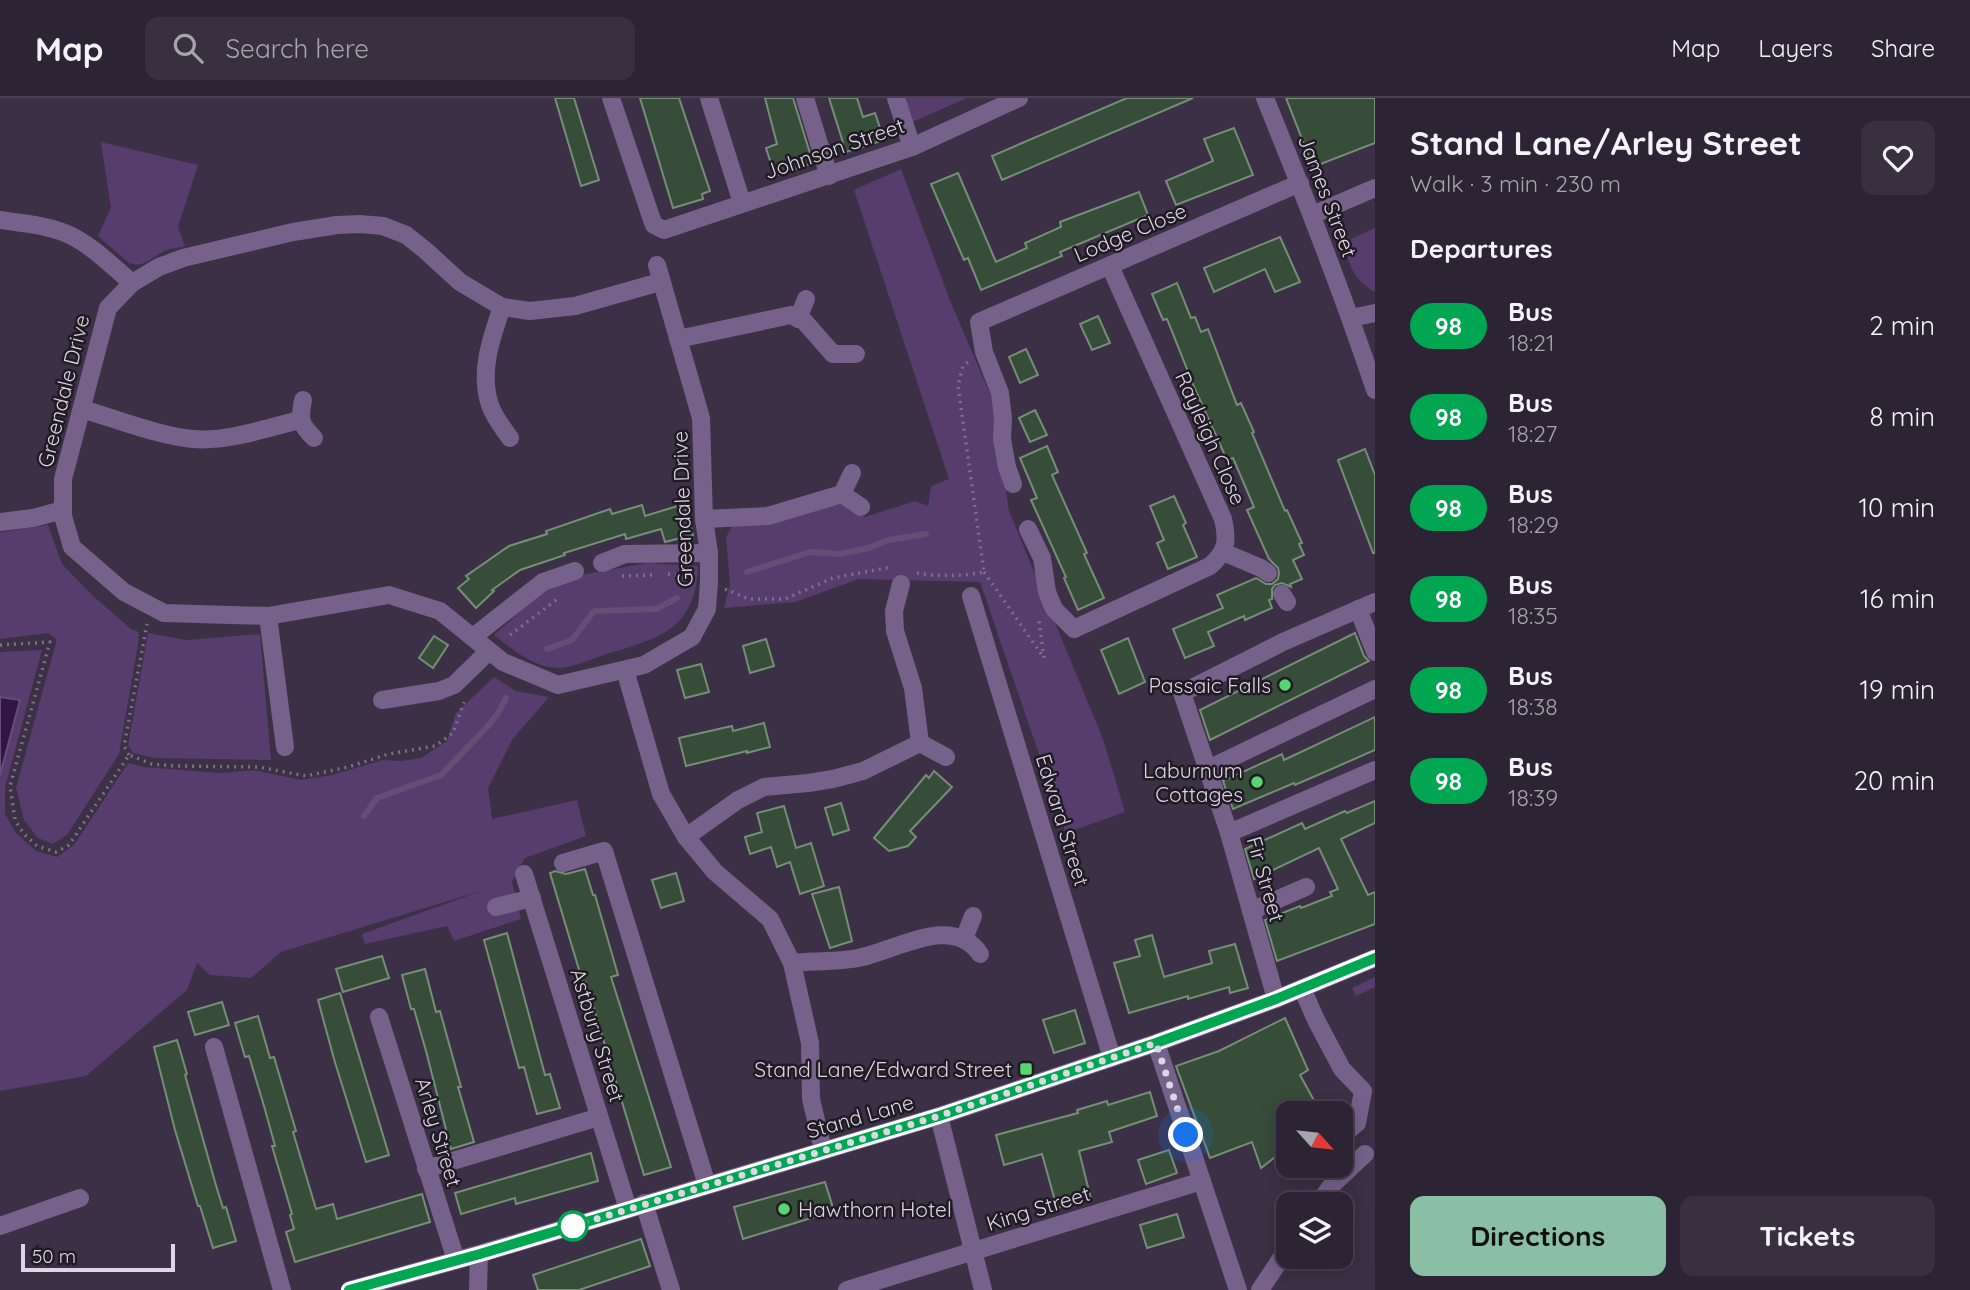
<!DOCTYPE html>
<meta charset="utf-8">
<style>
:root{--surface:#2c2434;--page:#383040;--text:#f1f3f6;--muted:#a6a4ac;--line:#48414f;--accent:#8abfa5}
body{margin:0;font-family:Quicksand,sans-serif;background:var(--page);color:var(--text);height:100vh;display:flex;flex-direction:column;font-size:26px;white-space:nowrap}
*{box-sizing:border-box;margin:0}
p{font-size:23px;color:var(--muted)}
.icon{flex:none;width:38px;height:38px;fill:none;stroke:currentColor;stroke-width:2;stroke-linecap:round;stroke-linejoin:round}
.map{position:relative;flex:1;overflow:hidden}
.side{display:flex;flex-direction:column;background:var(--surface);width:595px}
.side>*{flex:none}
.badge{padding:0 14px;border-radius:23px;font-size:24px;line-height:46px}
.needle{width:46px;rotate:117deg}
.controls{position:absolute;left:1276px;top:1003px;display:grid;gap:14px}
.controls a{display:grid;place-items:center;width:77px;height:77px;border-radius:14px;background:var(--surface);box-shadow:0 4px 18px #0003,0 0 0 2px var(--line);font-size:35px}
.scale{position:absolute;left:21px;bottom:18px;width:154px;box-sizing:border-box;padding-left:7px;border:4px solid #ddd6e4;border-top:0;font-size:19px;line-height:24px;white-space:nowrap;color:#ddd6e4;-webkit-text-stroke:5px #1f1a24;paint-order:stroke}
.you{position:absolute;width:35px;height:35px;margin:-18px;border:5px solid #fff;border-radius:50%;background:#1a73e8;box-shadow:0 0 0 10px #1a73e833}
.map>.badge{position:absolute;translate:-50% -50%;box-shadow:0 0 0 4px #fff}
h2{padding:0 35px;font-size:26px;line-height:63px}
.round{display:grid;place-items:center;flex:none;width:74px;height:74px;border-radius:14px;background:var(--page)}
.headline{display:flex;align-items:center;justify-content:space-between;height:119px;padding:0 35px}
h1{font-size:33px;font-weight:800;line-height:52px}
.cta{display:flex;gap:14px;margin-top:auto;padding:14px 35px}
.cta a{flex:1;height:80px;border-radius:14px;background:var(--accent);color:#111;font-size:28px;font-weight:800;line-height:80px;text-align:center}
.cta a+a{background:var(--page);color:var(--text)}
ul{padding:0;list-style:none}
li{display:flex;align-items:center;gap:21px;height:91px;padding:0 35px}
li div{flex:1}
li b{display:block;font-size:26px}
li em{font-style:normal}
li .badge{min-width:77px;font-weight:700;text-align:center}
header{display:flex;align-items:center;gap:42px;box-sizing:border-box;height:98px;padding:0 35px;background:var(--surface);border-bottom:2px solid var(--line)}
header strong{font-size:33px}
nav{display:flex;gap:38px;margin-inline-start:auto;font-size:24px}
.search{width:490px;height:63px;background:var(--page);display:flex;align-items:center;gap:18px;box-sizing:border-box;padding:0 24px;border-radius:14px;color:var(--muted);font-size:26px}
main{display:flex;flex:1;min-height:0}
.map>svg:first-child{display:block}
</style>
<header>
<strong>Map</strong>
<div class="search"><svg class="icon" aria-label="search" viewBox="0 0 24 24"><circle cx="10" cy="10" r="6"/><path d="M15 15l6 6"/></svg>Search here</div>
<nav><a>Map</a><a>Layers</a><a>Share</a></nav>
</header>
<main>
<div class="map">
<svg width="1375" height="1192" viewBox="0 0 1375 1192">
<rect width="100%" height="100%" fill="#3b3045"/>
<g fill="#573c6e">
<polygon points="902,0 967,0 910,25"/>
<path d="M101 44 198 67 178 129 185 148C180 150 173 150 167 152 153 157 145 171 129 165L98 138 111 110Z"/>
<polygon points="901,71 951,205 992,300 1009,413 1103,641 1125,714 1066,735 980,484 859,481 795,504 724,510 730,486 726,439 733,427 848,405 865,419 915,403 928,408 931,388 949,381 854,92"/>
<path d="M1375 130V194C1355 183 1351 170 1344 149L1351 141Z"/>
<polygon points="48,427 62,466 92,497 131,531 139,534 138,547 119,656 67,737 53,746 38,740 24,722 16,690 57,541 48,535 0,541 0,434"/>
<path d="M647 465 698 468C696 531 660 540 607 556 594 560 573 569 560 570 534 570 513 552 494 537L539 497 570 479Z"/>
<polygon points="148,535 187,542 260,536 271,662 154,660 133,655 128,647"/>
<polygon points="42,552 5,690 5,716 16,735 36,753 57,759 74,747 128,665 144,669 221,675 254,672 301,682 332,677 383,662 401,663 421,660 447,643 456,615 494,579 516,593 549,599 512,642 488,690 492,721 577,702 586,738 525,760 512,784 521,821 454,843 447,828 365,846 362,836 484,792 281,854 251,880 210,877 197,865 187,892 86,978 0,993 0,677 19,602 0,599 0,554"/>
<polygon points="1375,879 1375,889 1356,898 1352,890"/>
</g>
<polygon fill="#321447" stroke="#654e76" stroke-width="2" points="0,599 20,602 0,677"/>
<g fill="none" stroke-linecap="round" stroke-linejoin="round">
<g stroke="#654e76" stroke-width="6">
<polyline points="747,474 810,454 840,456 869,450 888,442 926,436"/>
<polyline points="547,551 572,542 594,513 656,511 677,500"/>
<polyline points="364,718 377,700 441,677 488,628 498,615 506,600"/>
</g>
</g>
<g fill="#384c3a" stroke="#768d78" stroke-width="2">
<polygon points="555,0 574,0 599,82 581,88"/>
<polygon points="640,0 679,0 710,93 702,96 703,101 673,110"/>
<polygon points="765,0 793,0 813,65 775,78 766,50 777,46"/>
<polygon points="829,0 857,0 863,19 875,15 884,42 846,54"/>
<polygon points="1127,0 1193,0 1002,82 992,58"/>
<polygon points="1286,0 1375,0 1375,45 1313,69"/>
<polygon points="1234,30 1253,77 1176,107 1166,83 1213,63 1204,41"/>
<polygon points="958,75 996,164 1027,150 1025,145 1061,129 1060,124 1139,94 1148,117 1060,154 1062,158 981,192 968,160 964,162 931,86"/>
<polygon points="1280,139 1300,184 1275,194 1265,171 1214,194 1204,170"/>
<polygon points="1177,185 1191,220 1195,219 1201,234 1208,231 1237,307 1241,305 1254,334 1252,335 1285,413 1287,412 1302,445 1299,446 1304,457 1293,462 1302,481 1290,486 1291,489 1282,485 1275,487 1272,491 1272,501 1269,502 1272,510 1245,522 1244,518 1208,534 1214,548 1185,560 1173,531 1223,510 1217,497 1256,480 1266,486 1272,486 1278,481 1279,475 1278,470 1269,461 1247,412 1254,409 1233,360 1227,362 1195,291 1167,221 1163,222 1152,196"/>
<polygon points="1098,218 1110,245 1092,252 1080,226"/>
<polygon points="1026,251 1038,277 1020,285 1009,259"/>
<polygon points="1035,312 1047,337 1030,344 1019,320"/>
<polygon points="1047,348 1058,374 1052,377 1087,455 1084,456 1104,500 1078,512 1064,480 1066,479 1031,402 1037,400 1020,360"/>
<polygon points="1365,351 1375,377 1375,455 1373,455 1338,362"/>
<polygon points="1174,398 1186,425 1183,427 1197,459 1168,471 1157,445 1164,442 1150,408"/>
<polygon points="684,406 693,437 665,444 661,431 626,441 625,436 564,455 565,457 520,472 492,492 494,493 476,510 458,490 469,481 466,478 509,448 547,436 546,433 610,411 612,416 642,407 645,418"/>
<polygon points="1355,535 1364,558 1369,563 1210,642 1200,612"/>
<polygon points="434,538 448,547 433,570 419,560"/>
<polygon points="1128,540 1145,584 1119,596 1101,552"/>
<polygon points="766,541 774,568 750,575 743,548"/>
<polygon points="701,566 709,594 685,600 677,572"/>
<polygon points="1375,619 1375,652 1295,687 1294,685 1233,711 1223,683 1282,656 1284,662"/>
<polygon points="764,625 770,649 747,655 747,653 686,668 679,640 732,628 733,633"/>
<polygon points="934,673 952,689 910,733 916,739 908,748 889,753 874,740 926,677 929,680"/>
<polygon points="1375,703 1375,725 1341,741 1368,797 1375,794 1375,826 1277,863 1265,822 1300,808 1301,810 1332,798 1330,794 1338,791 1319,750 1254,781 1245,751 1302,725 1305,731 1345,713 1347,715"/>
<polygon points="841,705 849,732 833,737 825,710"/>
<polygon points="784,708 796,750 811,745 824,788 800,796 790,764 777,769 771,749 750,756 745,739 762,734 757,715"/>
<polygon points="585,771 593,797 595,797 618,877 611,879 671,1069 644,1077 586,884 583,885 550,775 555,773 566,776"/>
<polygon points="676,775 684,803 661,810 652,782"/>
<polygon points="839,789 852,843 830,850 812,796"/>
<polygon points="507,835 545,977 550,976 560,1010 537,1016 524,969 519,970 484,842"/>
<polygon points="1152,837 1164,879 1212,865 1209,853 1235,846 1248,890 1230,895 1229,889 1188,901 1188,898 1129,915 1114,865 1140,858 1135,842"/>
<polygon points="382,858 389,880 343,894 336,871"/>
<polygon points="425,871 436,914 440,913 461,989 458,989 474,1044 451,1051 426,953 414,911 411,911 402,877"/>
<polygon points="340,895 389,1057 366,1064 334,961 318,902"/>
<polygon points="222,904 229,927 195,937 188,914"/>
<polygon points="1075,912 1085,945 1054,955 1043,922"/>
<polygon points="258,918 270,960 274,959 279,976 296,1033 293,1034 316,1111 333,1106 337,1121 422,1096 430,1124 295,1164 286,1134 294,1131 290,1117 292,1116 272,1048 275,1048 264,1008 249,958 245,959 235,925"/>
<polygon points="1285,920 1308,972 1300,977 1321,1015 1288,1015 1288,1049 1261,1070 1252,1044 1210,1060 1176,968 1219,953"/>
<polygon points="177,942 187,976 185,977 215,1084 223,1110 226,1109 236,1143 213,1150 200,1108 198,1108 175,1032 154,949"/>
<polygon points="1150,994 1157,1018 1109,1034 1112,1044 1079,1053 1091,1101 1057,1110 1042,1056 1004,1067 996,1037 1078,1015 1077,1012 1107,1003 1108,1007"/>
<polygon points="1169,1052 1177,1075 1146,1086 1138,1062"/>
<polygon points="591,1055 598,1083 516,1106 515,1100 461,1116 455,1095"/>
<polygon points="825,1084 834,1113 743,1141 734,1109"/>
<polygon points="1177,1116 1184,1139 1147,1150 1140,1127"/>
<polygon points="641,1141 650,1168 579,1192 538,1192 533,1177"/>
</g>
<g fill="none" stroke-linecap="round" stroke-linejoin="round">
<g stroke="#7b7184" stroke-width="3.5" stroke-dasharray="2 5" stroke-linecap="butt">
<polyline points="984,474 1044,560 1039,523"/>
<path d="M917 475C938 479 963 478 984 474L958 288 963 268 968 264"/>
<polyline points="668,476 691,480"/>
<polyline points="622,478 653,477"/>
<polyline points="725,491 749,501 785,501 833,480 886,470 892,471"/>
<polyline points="510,537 560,499"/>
<polyline points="0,547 50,544 10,688 15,722 24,736 37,748 56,754 69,747 129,657 152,666 175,668 259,669 306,678 348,669 389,656 435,648 453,635 464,604"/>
<polyline points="129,657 124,648 147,526"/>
</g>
<g stroke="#76618a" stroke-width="18">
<polyline points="611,0 651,119 654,127 664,132 912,49 1019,0"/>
<polyline points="709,0 742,105"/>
<polyline points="805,0 829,78"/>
<polyline points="896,0 912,49"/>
<path d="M1265 0C1304 96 1342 193 1375 292"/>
<polyline points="1312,117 1375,90"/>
<path d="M0 122C22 125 45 127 65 135 90 145 112 168 132 185"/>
<polyline points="657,167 701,320 704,421 709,455 709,484 707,511 692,539 644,567 558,587 503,564 440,513 389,497 268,518 164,515 124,494 72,449 63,418 63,381 108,210 132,185 159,169 183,160 293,134 337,127 360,126 383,128 406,137 425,152 460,184 502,209 530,213 575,208 660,184"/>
<path d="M502 209C491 241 479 274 490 307 494 319 503 330 510 340"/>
<polyline points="1351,220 1375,215"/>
<polyline points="798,221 806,201"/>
<polyline points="678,241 791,217 804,223 833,256 856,256"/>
<path d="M303 302C299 322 300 326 314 340"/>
<path d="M82 311C116 321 159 338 193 341 228 344 266 330 300 322"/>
<polyline points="852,375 842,396 861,409"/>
<polyline points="1013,386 1007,369 1002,341 1003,320 1000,295 984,254 979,224 1300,85"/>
<polyline points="704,421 768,418 842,396"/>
<polyline points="0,424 33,420 63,412"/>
<path d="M1028 431 1042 460 1047 494 1054 511 1074 531 1210 468C1227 453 1228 443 1223 421L1110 168"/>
<polyline points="1223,454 1261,470 1268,475"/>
<polyline points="602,465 625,456 709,455"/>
<polyline points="901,486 894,513 895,533 913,590 920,645 946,659"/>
<polyline points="1282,496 1287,504"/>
<polyline points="971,498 1112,960"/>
<polyline points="1358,511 1375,554"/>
<polyline points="268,518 285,649"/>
<polyline points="473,539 543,484 575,473"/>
<polyline points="625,572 661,696 686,739 715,774 770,821 792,865 810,945 811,1001 823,1052"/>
<polyline points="382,602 439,593 454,587 489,553"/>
<polyline points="1208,671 1375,591"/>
<polyline points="1229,735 1375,672"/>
<polyline points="686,739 738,702 764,689 808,685 833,681 863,673 920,645"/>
<polyline points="563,765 604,753 707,1087"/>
<polyline points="524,776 628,1111"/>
<polyline points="496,809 532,800"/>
<polyline points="1251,813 1306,789"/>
<polyline points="964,841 973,818"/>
<path d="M792 865C813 863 837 864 858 860 896 853 952 815 980 856"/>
<polyline points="1302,890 1316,922 1342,971 1363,993 1357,1025 1340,1039"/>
<polyline points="1276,901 1229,735 1182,595 1283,544 1375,504"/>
<polyline points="379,919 456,1162"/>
<polyline points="1156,945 1238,1192"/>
<polyline points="214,949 282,1192"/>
<polyline points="939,1018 983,1192"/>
<polyline points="426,1071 599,1019"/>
<polyline points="644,1105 671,1192"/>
<polyline points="1318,1106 1331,1088 1365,1056"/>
<polyline points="0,1128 80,1100"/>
<polyline points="350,1192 479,1156 939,1018 1156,945 1276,901 1375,860"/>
<polyline points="478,1192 479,1156"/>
<polyline points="847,1192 1202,1083"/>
<polyline points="1260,1192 1288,1150"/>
</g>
</g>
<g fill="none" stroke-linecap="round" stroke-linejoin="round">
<g stroke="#fff" stroke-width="16">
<polyline id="line" points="349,1192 480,1156 939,1018 1156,945 1276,901 1375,860"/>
</g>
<use href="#line" stroke="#00a651" stroke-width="10"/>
<polyline stroke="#ddd6e4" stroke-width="7" stroke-dasharray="0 12.6" points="573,1128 939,1018 1156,945 1186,1037"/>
</g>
<g fill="#58d570" stroke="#1f1a24" stroke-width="2.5">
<circle cx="1285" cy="587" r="7"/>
<circle cx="1257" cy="684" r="7"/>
<rect x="1019" y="964" width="14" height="14" rx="3.5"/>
<circle cx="784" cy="1111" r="7"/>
</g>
<circle fill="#fff" stroke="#00a651" stroke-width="3.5" cx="573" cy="1128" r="14"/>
<g text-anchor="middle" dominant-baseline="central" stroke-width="5" stroke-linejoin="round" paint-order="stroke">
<g font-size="21" fill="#ddd6e4" stroke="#1f1a24">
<text transform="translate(834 50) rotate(-19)">Johnson Street</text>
<text transform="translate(1328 98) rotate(69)">James Street</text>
<text transform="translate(1130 134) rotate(-23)">Lodge Close</text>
<text transform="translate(63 293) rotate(-76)">Greendale Drive</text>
<text transform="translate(1211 340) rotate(66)">Rayleigh Close</text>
<text transform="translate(682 411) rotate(-92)">Greendale Drive</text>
<text transform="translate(1063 722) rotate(73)">Edward Street</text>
<text transform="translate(1266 781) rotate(74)">Fir Street</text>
<text transform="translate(598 937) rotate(73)">Astbury Street</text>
<text transform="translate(860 1018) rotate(-16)">Stand Lane</text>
<text transform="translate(439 1034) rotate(73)">Arley Street</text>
<text transform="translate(1038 1110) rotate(-17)">King Street</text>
</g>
<g font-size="21" fill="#ddd6e4" stroke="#1f1a24" text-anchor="end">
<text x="1271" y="587">Passaic Falls</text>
<text x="1243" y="672">Laburnum<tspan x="1243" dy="24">Cottages</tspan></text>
<text x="1012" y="971">Stand Lane/Edward Street</text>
<text x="798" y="1111" text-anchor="start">Hawthorn Hotel</text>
</g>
</g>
</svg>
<div class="controls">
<a><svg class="needle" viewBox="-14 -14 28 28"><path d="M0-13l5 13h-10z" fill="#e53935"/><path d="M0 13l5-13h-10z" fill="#a6a4ac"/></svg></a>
<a><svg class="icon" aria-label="layers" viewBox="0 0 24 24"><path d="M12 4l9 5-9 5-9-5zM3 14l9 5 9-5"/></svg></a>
</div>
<div class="scale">50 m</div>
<div class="you" style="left:1186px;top:1037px"></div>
</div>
<section class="side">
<div class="headline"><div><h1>Stand Lane/Arley Street</h1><p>Walk · 3 min · 230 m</p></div><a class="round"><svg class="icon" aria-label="heart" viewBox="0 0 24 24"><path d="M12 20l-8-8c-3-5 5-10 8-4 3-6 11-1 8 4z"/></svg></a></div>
<h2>Departures</h2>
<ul>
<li><span class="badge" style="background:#00a651;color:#fff">98</span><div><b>Bus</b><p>18:21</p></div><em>2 min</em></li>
<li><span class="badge" style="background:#00a651;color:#fff">98</span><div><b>Bus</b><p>18:27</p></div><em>8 min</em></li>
<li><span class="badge" style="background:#00a651;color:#fff">98</span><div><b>Bus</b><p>18:29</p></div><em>10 min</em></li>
<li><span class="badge" style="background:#00a651;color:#fff">98</span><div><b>Bus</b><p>18:35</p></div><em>16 min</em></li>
<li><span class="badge" style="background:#00a651;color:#fff">98</span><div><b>Bus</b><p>18:38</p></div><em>19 min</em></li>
<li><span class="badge" style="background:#00a651;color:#fff">98</span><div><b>Bus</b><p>18:39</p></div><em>20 min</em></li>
</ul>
<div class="cta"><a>Directions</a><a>Tickets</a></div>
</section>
</main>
